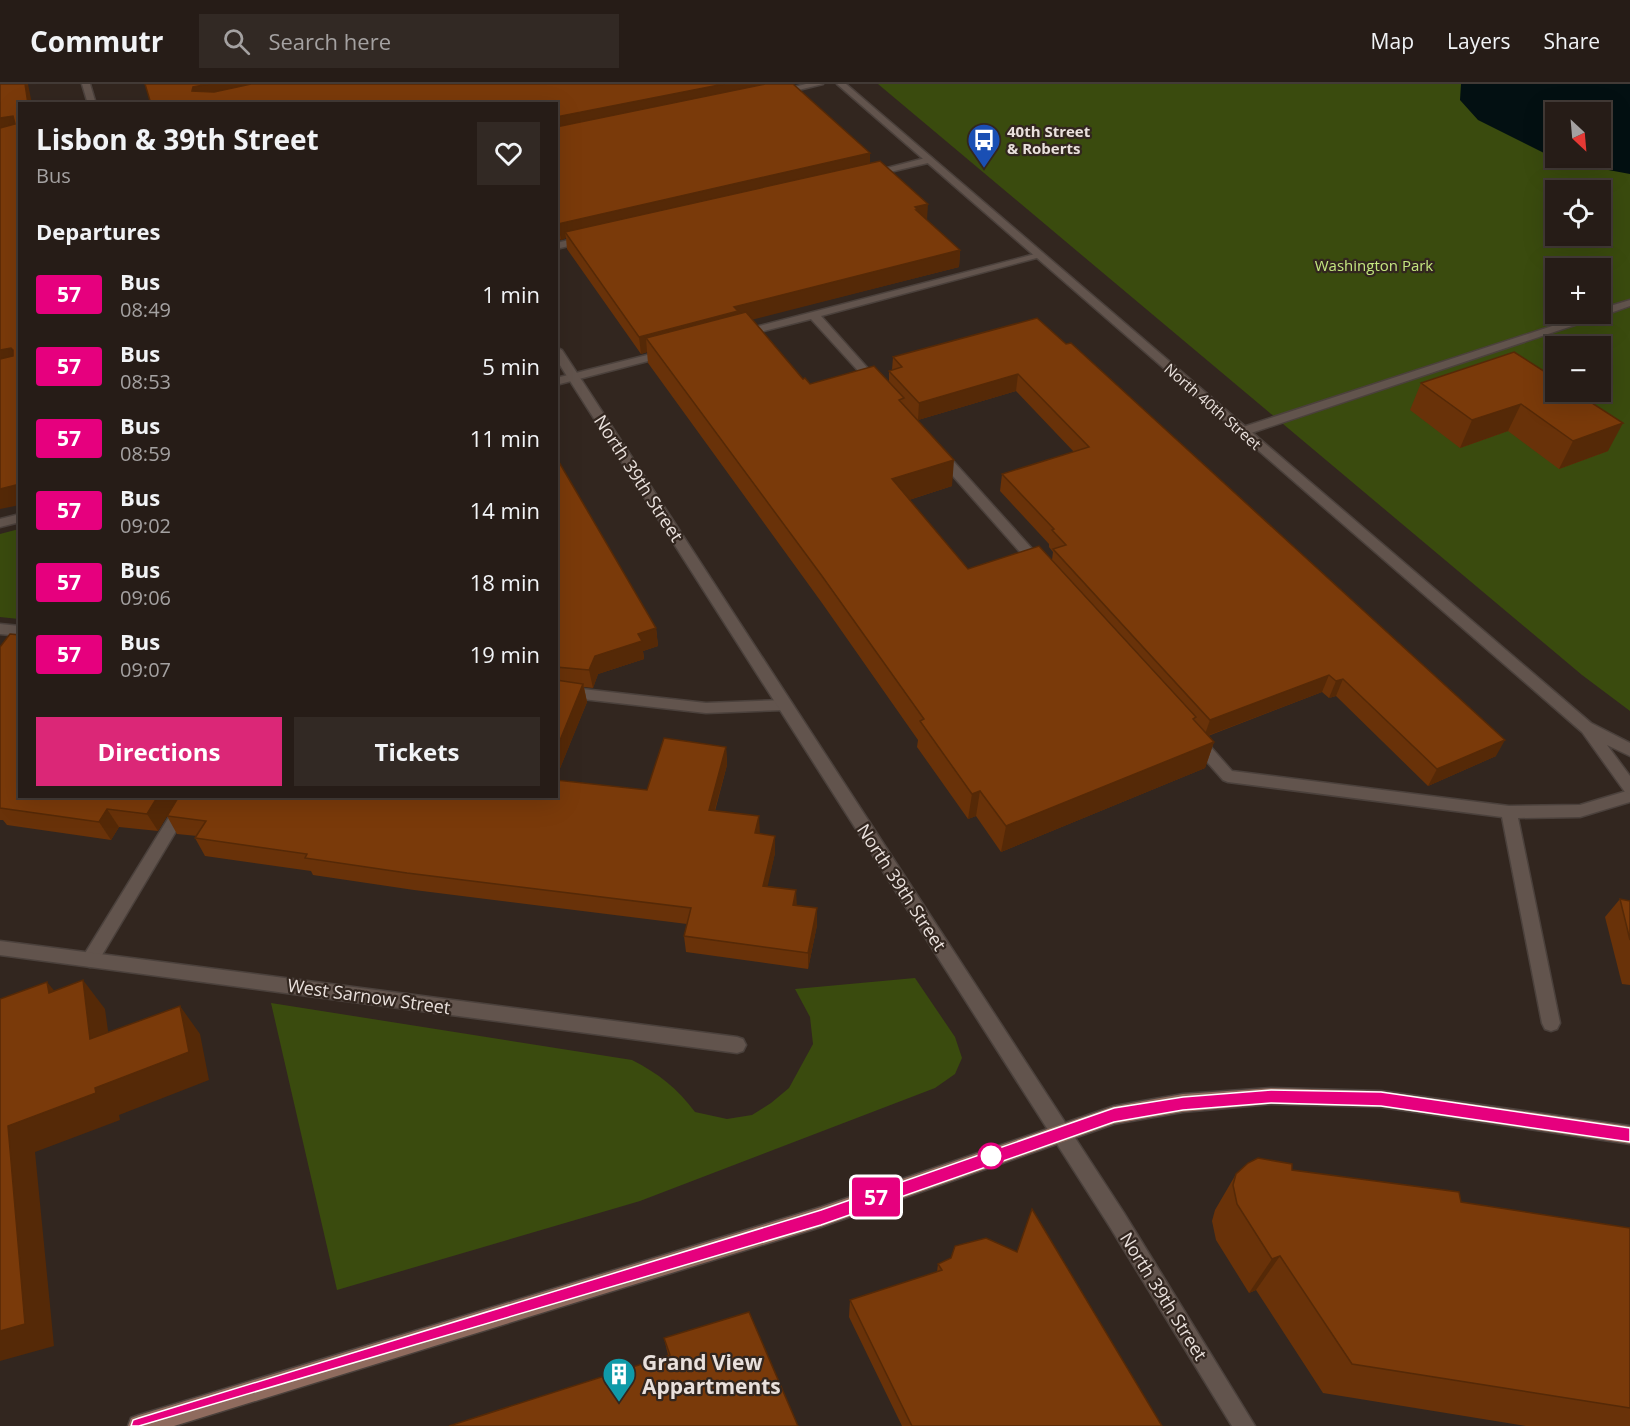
<!DOCTYPE html>
<meta charset="utf-8">
<style>
:root{--surface:#261c17;--page:#322924;--text:#f1f3f6;--muted:#a4a1a1;--line:#423a36;--accent:#db2777}
body{margin:0;font-family:"Open Sans",sans-serif;background:var(--page);color:var(--text);height:100vh;display:flex;flex-direction:column;font-size:22px;white-space:nowrap}
*{box-sizing:border-box;margin:0}
p{font-size:20px;color:var(--muted)}
.icon{flex:none;width:33px;height:33px;fill:none;stroke:currentColor;stroke-width:2;stroke-linecap:round;stroke-linejoin:round}
.map{position:relative;flex:1;overflow:hidden}
.side{position:absolute;left:18px;top:18px;width:540px;height:696px;display:flex;flex-direction:column;background:var(--surface);border-radius:0px;box-shadow:0 6px 24px #0002,0 0 0 2px var(--line)}
.side>*{flex:none}
.badge{padding:0 12px;border-radius:4px;font-size:21px;line-height:39px}
.needle{width:39px;rotate:154deg}
.buttons{position:absolute;left:1545px;top:18px;display:grid;gap:12px}
.buttons a{display:grid;place-items:center;width:66px;height:66px;border-radius:0px;background:var(--surface);box-shadow:0 6px 24px #0002,0 0 0 2px var(--line);font-size:30px}
.map>.badge{position:absolute;translate:-50% -50%;box-shadow:0 0 0 3px #fff}
h2{padding:0 18px;font-size:22px;line-height:54px}
.round{display:grid;place-items:center;flex:none;width:63px;height:63px;border-radius:0px;background:var(--page)}
.head{display:flex;align-items:center;justify-content:space-between;height:102px;padding:0 18px}
h1{font-size:28px;font-weight:700;line-height:45px}
.action{display:flex;gap:12px;margin-top:auto;padding:12px 18px}
.action a{flex:1;height:69px;border-radius:0px;background:var(--accent);color:#fff;font-size:24px;font-weight:700;line-height:69px;text-align:center}
.action a+a{background:var(--page);color:var(--text)}
ul{padding:0;list-style:none}
li{display:flex;align-items:center;gap:18px;height:72px;padding:0 18px}
li div{flex:1}
li b{display:block;font-size:22px}
li em{font-style:normal}
li .badge{min-width:66px;font-weight:700;text-align:center}
header{display:flex;align-items:center;gap:36px;box-sizing:border-box;height:84px;padding:0 30px;background:var(--surface);border-bottom:2px solid var(--line)}
header strong{font-size:28px}
nav{display:flex;gap:33px;margin-inline-start:auto;font-size:21px}
.search{width:420px;height:54px;background:var(--page);display:flex;align-items:center;gap:15px;box-sizing:border-box;padding:0 21px;border-radius:0px;color:var(--muted);font-size:22px}
.map>svg:first-child{display:block}
</style>
<header>
<strong>Commutr</strong>
<div class="search"><svg class="icon" aria-label="search" viewBox="0 0 24 24"><circle cx="10" cy="10" r="6"/><path d="M15 15l6 6"/></svg>Search here</div>
<nav><a>Map</a><a>Layers</a><a>Share</a></nav>
</header>
<div class="map">
<svg width="1630" height="1342" viewBox="0 0 1630 1342">
<rect width="100%" height="100%" fill="#32261f"/>
<g fill="#3a4b0e" fill-rule="evenodd">
<path d="M878 0H1630V627L1582 591ZM1556 28H1600V74H1556ZM1556 106H1600V152H1556ZM1556 184H1600V230H1556ZM1556 262H1600V308H1556Z"/>
<polygon points="19,445 20,445 19,535 0,533 0,450"/>
<path d="M915 894 955 953 962 974 955 990 935 1004 640 1117 337 1206 271 919 632 976C658 989 678 1005 695 1028L727 1035 752 1031 771 1019 789 1004 813 960 810 933 795 905Z"/>
</g>
<path fill="#031012" fill-rule="evenodd" d="M1461 0H1630V90L1560 77 1478 36 1460 16ZM1556 28H1600V74H1556Z"/>
<g fill="none" stroke-linecap="round" stroke-linejoin="round">
<g stroke="#4b413c" stroke-width="3">
<g id="service">
<polygon points="806,0 823,0 778,11 774,8"/>
<polygon points="1035,170 1044,172 821,232 880,298 880,302 872,302 811,235 740,253 735,250 736,248"/>
<polygon points="1630,216 1630,222 1602,232 1248,350 1240,350 1238,347 1240,344 1589,230 1600,230 1600,225"/>
<polygon points="667,266 673,269 671,271 556,301 556,294"/>
<polygon points="941,367 945,368 1044,478 1046,481 1044,484 1034,484 937,374 935,371"/>
<polygon points="20,430 20,438 0,443 0,435"/>
<polygon points="0,540 20,542 20,552 0,550"/>
<polygon points="556,602 706,619 785,616 792,621 785,626 706,629 556,612"/>
<polygon points="1197,651 1202,653 1232,687 1509,722 1580,721 1630,706 1630,718 1580,733 1518,734 1560,939 1557,945 1551,947 1545,945 1542,939 1502,733 1228,698 1223,696 1192,661 1190,657 1192,653"/>
<polygon points="182,712 197,712 96,881 90,883 84,881 81,876 84,871"/>
</g>
</g>
<g stroke="#4b413c" stroke-width="3">
<g id="minor">
<polygon points="82,0 90,0 96,20 88,20"/>
<polygon points="929,73 932,74 932,78 869,93 864,90"/>
<polygon points="586,152 591,155 590,157 556,165 556,159"/>
<polygon points="556,263 562,266 1124,1129 1255,1342 1232,1342 1110,1143 556,275"/>
<polygon points="0,857 737,953 743,955 746,961 743,967 737,969 0,871"/>
</g>
</g>
<g stroke="#4b413c" stroke-width="3">
<polygon id="tertiary" points="837,0 846,0 1591,639 1630,659 1630,672 1607,661 1630,692 1630,710 1625,708 1582,648"/>
</g>
<g stroke="#4b413c" stroke-width="3">
<polygon id="secondary" points="1271,1004 1381,1007 1630,1042 1630,1060 1381,1023 1271,1020 1183,1028 1114,1040 821,1143 174,1342 128,1342 131,1334 139,1331 821,1123 1114,1022 1183,1010"/>
</g>
<use href="#service" fill="#62544d" fill-rule="evenodd"/>
<use href="#minor" fill="#62544d" fill-rule="evenodd"/>
<use href="#tertiary" fill="#62544d" fill-rule="evenodd"/>
<use href="#secondary" fill="#8f6b5e" fill-rule="evenodd"/>
</g>
<g fill="#693209" fill-rule="evenodd">
<path d="M556 20 870 69V79L927 136 960 166 959 183 752 235 803 295 810 300 889 298V287L892 286 893 273 1037 234 1496 672 1428 702 1336 612 1329 614 1322 608 1208 652 1214 658 1205 684 1001 768 976 732 968 735 917 663 918 656 822 519 648 279 647 268 641 270 567 165 566 154 561 156 556 150ZM1016 307 1074 368 1002 390 1000 407 1049 460V463L1053 468 1052 476 968 485 909 416 952 402 918 336Z"/>
<polygon points="1514,268 1608,367 1559,385 1508,347 1460,364 1410,326 1421,299"/>
<polygon points="556,373 656,544 658,562 643,567 644,575 598,590 593,604 584,603 587,618 556,694"/>
<polygon points="0,563 20,712 647,706 726,663 727,681 715,727 760,750 775,769 767,802 796,806 796,821 817,824 817,841 808,885 686,868 684,852 687,840 414,806 313,791 311,787 205,772 195,754 197,752 177,750 167,732 158,747 119,743 111,756 7,741 3,736 0,736"/>
<polygon points="1620,815 1630,817 1630,901 1622,900 1605,833"/>
<polygon points="1292,1086 1461,1118 1630,1144 1630,1342 1526,1342 1323,1309 1256,1206 1249,1209 1216,1156 1212,1137 1215,1126 1236,1090"/>
<polygon points="938,1180 1162,1342 902,1342 849,1233 850,1216 937,1188"/>
<polygon points="664,1254 798,1342 668,1271"/>
</g>
<g fill="#552907">
<polygon points="25,0 28,0 32,20 28,20"/>
<polygon points="209,0 284,0 197,20 192,7 193,3"/>
<polygon points="724,0 781,0 556,49 556,33"/>
<polygon points="13,32 20,48 0,51 0,34"/>
<polygon points="870,69 870,84 565,148 566,154 561,156 558,140"/>
<polygon points="928,120 927,136 917,139 915,123"/>
<polygon points="960,166 959,183 739,239 646,254 647,268 641,270 639,253 734,223"/>
<polygon points="11,264 20,281 0,285 0,266"/>
<polygon points="1018,290 1016,307 918,336 919,319"/>
<polygon points="1521,320 1508,347 1460,364 1472,336"/>
<polygon points="1623,339 1608,367 1559,385 1573,357"/>
<polygon points="954,376 952,402 890,422 892,395"/>
<polygon points="20,400 20,421 0,425 0,405"/>
<polygon points="656,544 658,562 643,567 644,575 598,590 593,604 589,586 595,572 638,550"/>
<polygon points="1329,591 1322,608 1204,653 1210,636"/>
<polygon points="1343,595 1336,612 1329,614 1336,597"/>
<polygon points="583,600 587,618 556,694 556,666"/>
<polygon points="1505,656 1496,672 1428,702 1437,685"/>
<polygon points="1214,658 1205,684 1001,768 1006,742"/>
<polygon points="726,663 727,681 710,743 709,726"/>
<polygon points="980,707 976,732 968,735 972,710"/>
<polygon points="158,712 179,712 158,747 147,730"/>
<polygon points="107,725 119,743 111,756 99,738"/>
<polygon points="759,732 760,750 755,749"/>
<polygon points="775,752 775,769 764,819 763,802"/>
<polygon points="796,806 797,823 793,821"/>
<polygon points="817,824 817,841 808,885 808,869"/>
<polygon points="83,896 105,925 113,983 90,955"/>
<polygon points="47,898 71,927 49,909"/>
<polygon points="180,922 200,950 209,996 119,1031 120,1036 35,1068 54,1262 0,1277 0,1247 8,1042"/>
<polygon points="1280,1172 1256,1206 1249,1209 1272,1175"/>
</g>
<g fill="#7a3a0a" stroke="#552907" stroke-width="1.5">
<polygon points="0,0 25,0 28,20 20,20 20,400 0,405 0,275 13,272 13,266 11,264 0,266 0,44 15,40 13,32 0,34"/>
<polygon points="145,0 209,0 193,3 192,7 214,8 251,0 724,0 556,33 556,20 151,20"/>
<polygon points="765,0 793,0 870,69 558,140 556,138 556,43"/>
<polygon points="880,77 928,120 915,123 918,126 916,126 960,166 734,223 738,227 639,253 565,148"/>
<polygon points="746,228 803,295 805,294 810,300 874,282 904,314 899,316 954,376 892,395 968,485 1039,462 1196,633 1193,635 1214,658 1006,742 980,707 972,710 920,637 924,635 822,492 646,254"/>
<polygon points="1037,234 1066,260 1071,259 1505,656 1437,685 1343,595 1336,597 1329,591 1210,636 1053,465 1066,461 1052,446 1054,445 1002,390 1089,363 1018,290 919,319 889,287 902,283 893,273"/>
<polygon points="1514,268 1556,295 1556,308 1575,308 1623,339 1573,357 1521,320 1472,336 1421,299"/>
<polygon points="556,373 656,544 638,550 642,557 595,572 589,586 556,583"/>
<polygon points="10,550 20,551 20,712 158,712 147,730 107,725 99,738 0,724 0,563"/>
<polygon points="556,596 583,600 556,666"/>
<polygon points="664,654 726,663 709,726 759,732 755,749 775,752 763,802 796,806 793,821 817,824 808,869 684,852 691,824 407,789 305,774 307,770 195,754 206,737 167,732 179,712 556,712 556,696 647,706"/>
<polygon points="1620,815 1630,817 1630,856"/>
<polygon points="83,896 90,955 180,922 189,968 95,1004 96,1009 8,1042 25,1240 0,1247 0,915 47,898 49,909"/>
<polygon points="1258,1074 1292,1080 1292,1086 1459,1108 1461,1118 1630,1144 1630,1324 1352,1280 1280,1172 1272,1175 1237,1120 1233,1101 1236,1090 1248,1079"/>
<polygon points="1032,1125 1162,1342 912,1342 850,1216 942,1186 938,1180 951,1174 955,1162 986,1154 1017,1168"/>
<polygon points="749,1228 798,1342 449,1342 670,1271 664,1254"/>
</g>
<polygon fill="#e6007e" stroke="#fff" stroke-width="1.5" points="1271,1006 1381,1008 1630,1044 1630,1058 1381,1022 1271,1019 1183,1026 1114,1038 821,1141 139,1342 131,1342 133,1336 139,1334 821,1126 1114,1024 1183,1013"/>
<defs>
<g id="bus-pin" transform="scale(1.725)"><path d="M0 17L-7.5 6A9.5 9.5 0 1 1 7.5 6Z" fill="#1a4fb4" stroke="#32261f"/><path d="M-5-6H5V4H4V6H2V4H-2V6H-4V4H-5ZM-3.5-4V0h7V-4ZM-3.5 1.2v1.5H-2V1.2ZM2 1.2v1.5H3.5V1.2Z" fill="#fff"/></g>
<g id="building-pin" transform="scale(1.725)"><path d="M0 17L-7.5 6A9.5 9.5 0 1 1 7.5 6Z" fill="#0f9aa8" stroke="#32261f"/><path d="M-4-6H4V6H1V3H-1V6H-4ZM-2.5-4.3h1.7v1.8h-1.7ZM.8-4.3h1.7v1.8H.8ZM-2.5-1h1.7V.8h-1.7ZM.8-1h1.7V.8H.8Z" fill="#fff"/></g>
</defs>
<g fill-rule="evenodd">
<use href="#bus-pin" x="984" y="56"/>
<use href="#building-pin" x="619" y="1290"/>
</g>
<circle fill="#fff" stroke="#e6007e" stroke-width="3" cx="991" cy="1072" r="12"/>
<g text-anchor="middle" dominant-baseline="central" stroke-width="4.5" stroke-linejoin="round" paint-order="stroke">
<g font-size="15" font-weight="bold" fill="#e9e0dc" stroke="#32261f" text-anchor="start">
<text x="1007" y="47">40th Street<tspan x="1007" dy="17">&amp; Roberts</tspan></text>
</g>
<g font-size="15" fill="#c5e780" stroke="#32261f">
<text x="1374" y="181">Washington Park</text>
</g>
<g font-size="15" fill="#e9e0dc" stroke="#32261f">
<text transform="translate(1213 322) rotate(41)">North 40th Street</text>
</g>
<g font-size="18" fill="#e9e0dc" stroke="#32261f">
<text transform="translate(639 394) rotate(57)">North 39th Street</text>
<text transform="translate(902 803) rotate(57)">North 39th Street</text>
<text transform="translate(369 912) rotate(8)">West Sarnow Street</text>
<text transform="translate(1164 1212) rotate(58)">North 39th Street</text>
</g>
<g font-size="21" font-weight="bold" fill="#e9e0dc" stroke="#32261f" text-anchor="start">
<text x="642" y="1278">Grand View<tspan x="642" dy="24">Appartments</tspan></text>
</g>
</g>
</svg>
<div class="buttons">
<a><svg class="needle" viewBox="-14 -14 28 28"><path d="M0-13l5 13h-10z" fill="#e53935"/><path d="M0 13l5-13h-10z" fill="#a4a1a1"/></svg></a>
<a><svg class="icon" aria-label="locate" viewBox="0 0 24 24"><circle cx="12" cy="12" r="6"/><path d="M12 2v4M12 18v4M2 12h4M18 12h4"/></svg></a>
<a>+</a>
<a>−</a>
</div>
<b class="badge" style="left:876px;top:1113px;background:#e6007e;color:#fff">57</b>
<section class="side">
<div class="head"><div><h1>Lisbon &amp; 39th Street</h1><p>Bus</p></div><a class="round"><svg class="icon" aria-label="heart" viewBox="0 0 24 24"><path d="M12 20l-8-8c-3-5 5-10 8-4 3-6 11-1 8 4z"/></svg></a></div>
<h2>Departures</h2>
<ul>
<li><span class="badge" style="background:#e6007e;color:#fff">57</span><div><b>Bus</b><p>08:49</p></div><em>1 min</em></li>
<li><span class="badge" style="background:#e6007e;color:#fff">57</span><div><b>Bus</b><p>08:53</p></div><em>5 min</em></li>
<li><span class="badge" style="background:#e6007e;color:#fff">57</span><div><b>Bus</b><p>08:59</p></div><em>11 min</em></li>
<li><span class="badge" style="background:#e6007e;color:#fff">57</span><div><b>Bus</b><p>09:02</p></div><em>14 min</em></li>
<li><span class="badge" style="background:#e6007e;color:#fff">57</span><div><b>Bus</b><p>09:06</p></div><em>18 min</em></li>
<li><span class="badge" style="background:#e6007e;color:#fff">57</span><div><b>Bus</b><p>09:07</p></div><em>19 min</em></li>
</ul>
<div class="action"><a>Directions</a><a>Tickets</a></div>
</section>
</div>
